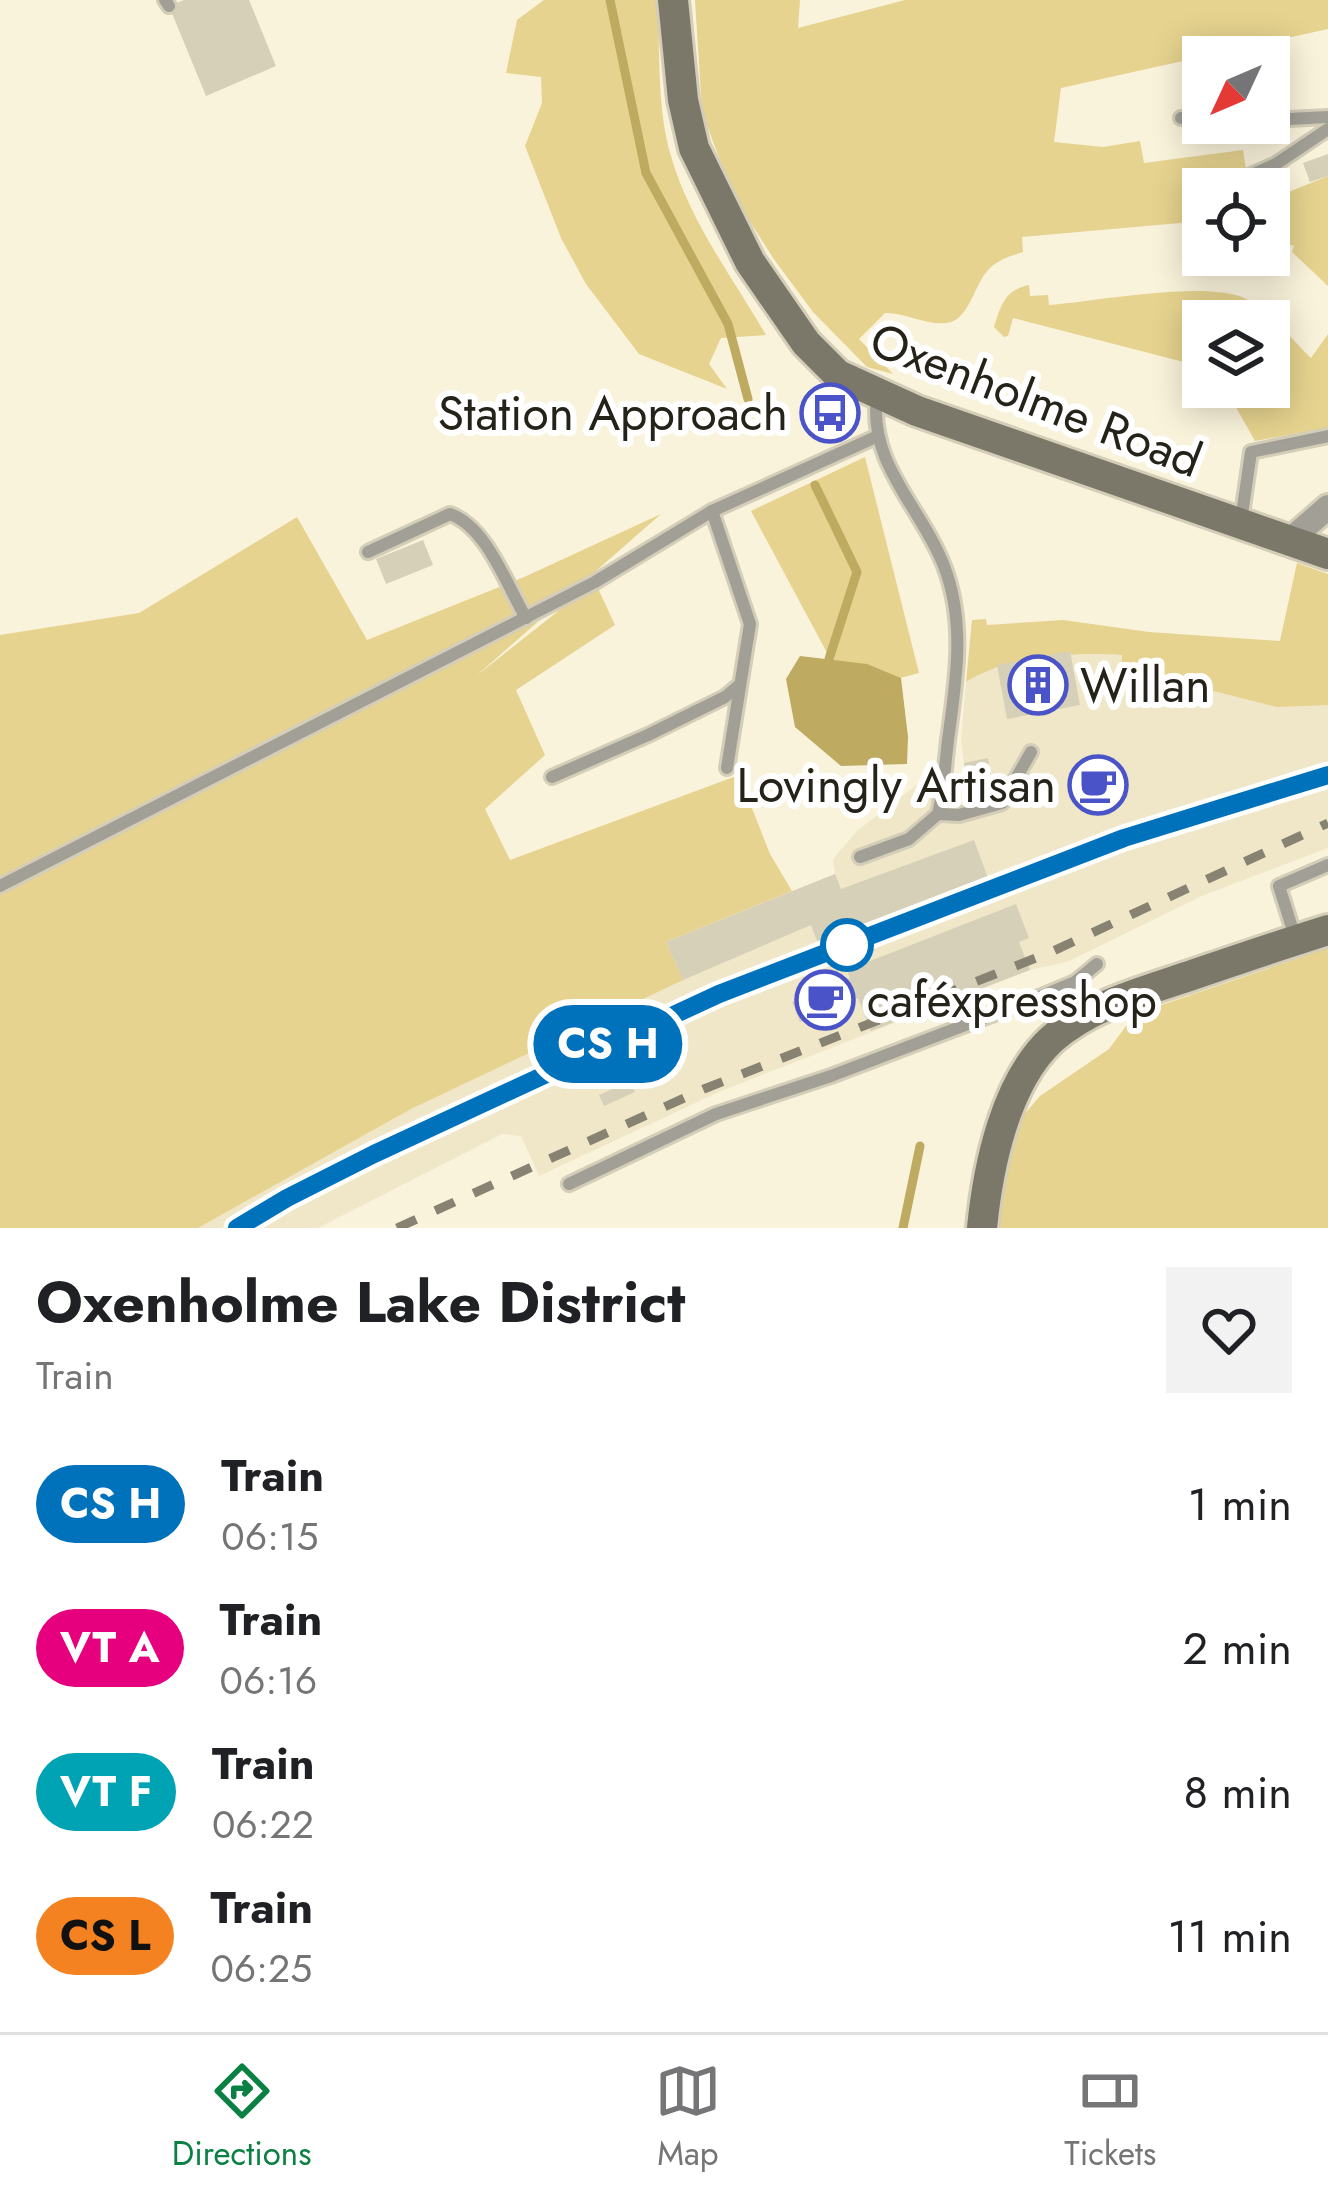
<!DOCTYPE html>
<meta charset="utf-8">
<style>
:root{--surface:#fff;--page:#f2f2f2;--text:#202124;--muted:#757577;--line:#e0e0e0;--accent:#0b8043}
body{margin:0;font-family:Jost,sans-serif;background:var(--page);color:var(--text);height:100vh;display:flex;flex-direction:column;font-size:45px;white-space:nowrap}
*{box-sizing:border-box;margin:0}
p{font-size:39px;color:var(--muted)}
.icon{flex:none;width:66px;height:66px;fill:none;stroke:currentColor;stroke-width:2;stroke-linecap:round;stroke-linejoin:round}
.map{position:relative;height:1228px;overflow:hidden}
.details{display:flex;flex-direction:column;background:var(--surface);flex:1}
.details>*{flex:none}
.badge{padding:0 24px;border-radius:39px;font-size:42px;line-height:78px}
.needle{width:78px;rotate:226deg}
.fabs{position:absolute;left:1182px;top:36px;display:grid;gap:24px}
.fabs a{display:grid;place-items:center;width:108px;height:108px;border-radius:0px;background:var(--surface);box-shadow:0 6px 30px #0003;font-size:60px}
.map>.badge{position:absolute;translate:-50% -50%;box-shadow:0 0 0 6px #fff}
.round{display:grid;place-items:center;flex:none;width:126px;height:126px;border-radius:0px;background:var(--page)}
.summary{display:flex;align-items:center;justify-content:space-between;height:204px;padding:0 36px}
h1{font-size:57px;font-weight:700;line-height:90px}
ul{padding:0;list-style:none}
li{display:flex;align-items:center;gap:36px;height:144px;padding:0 36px}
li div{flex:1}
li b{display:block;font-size:45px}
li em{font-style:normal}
li .badge{min-width:132px;font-weight:700;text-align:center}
.tab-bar{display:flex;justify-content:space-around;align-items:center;height:168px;border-top:3px solid var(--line);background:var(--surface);font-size:33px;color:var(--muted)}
.tab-bar a{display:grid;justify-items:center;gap:6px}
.tab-bar .active{color:var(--accent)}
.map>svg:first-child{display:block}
</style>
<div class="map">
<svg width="1328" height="1228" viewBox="0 0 1328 1228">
<rect width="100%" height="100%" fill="#faf3db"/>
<polygon fill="#f0e7c8" points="1297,563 1328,574 1328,848 1202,896 1067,962 1030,970 721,1091 539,1176 521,1136 502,1134 318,1228 198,1228 411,1109 562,1035 666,942 835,874 833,859 858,830 923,780 967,787 961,740 966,682 983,671 1079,652 1122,655 1280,641"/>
<g fill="#e6d38f">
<path d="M544 0H657C661 52 656 105 671 156 689 220 733 278 766 335L721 338 709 364 727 389 639 354 586 284 561 238 525 146 542 103 541 77 506 73 517 20Z"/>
<path d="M695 0H800L798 28 905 0H1328V29L1061 88 1054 142 1103 147 1140 141 1144 163 1243 150 1249 189H1203V221L1022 237 1023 252C1011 256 999 259 989 269 975 283 970 316 951 322 931 328 905 312 885 313L859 339 893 374 867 367 813 312 773 258 732 193 702 112Z"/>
<polygon points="1328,176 1328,286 1292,252 1294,246 1269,236 1269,200"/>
<path d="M1029 285 1030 296 1048 295 1049 305C1097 301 1197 282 1239 296 1268 306 1290 338 1311 358L1328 334V428L1255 441 1229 395 1231 387H1269V321H1203V367L1013 318 1008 336 1004 337 994 327C1001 306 1004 290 1029 285Z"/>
<polygon points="865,457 919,673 848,692 751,511"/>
<polygon points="661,514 476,676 595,582 615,625 516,690 545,755 485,809 510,860 739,775 770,854 792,891 666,942 683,980 411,1109 198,1228 0,1228 0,635 139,613 297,517 367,640 522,578"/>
<path d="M1297 563 1328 574V705L1277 707 1122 668V655C1073 652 1009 655 966 682L972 620 986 619 987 625 1063 620 1149 632 1280 641Z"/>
<polygon points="1328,948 1328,1228 991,1228 1006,1154 1022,1117 1040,1096 1109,1049 1135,1014"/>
</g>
<polygon fill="#beaa61" points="800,656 867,664 901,678 908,737 907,764 841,766 795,727 786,679"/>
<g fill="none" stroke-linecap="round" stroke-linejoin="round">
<g stroke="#beaa61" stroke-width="9">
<polyline points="610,0 646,173 728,324 748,399"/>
<polyline points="815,485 857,572 829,659 830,670"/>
<polyline points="903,1228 920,1146"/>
</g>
</g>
<g fill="#d6d0b8">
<polygon points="184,0 249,0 276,66 206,96 169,6"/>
<polygon points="1328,154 1328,176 1310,182 1303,163"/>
<polygon points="423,540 433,565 386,584 376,559"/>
<polygon points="1070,651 1080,705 1007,719 997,665"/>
<polygon points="1114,757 1128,796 1082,812 1068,773"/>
<polygon points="988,758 992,783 968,787 964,763"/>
<polygon points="974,840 988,878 817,941 811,925 683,980 666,942 835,874 841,889"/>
<polygon points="1016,904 1029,938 1019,942 1030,970 871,1031 858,998 800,1022 792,1002 850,978 847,970"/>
<polygon points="630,1081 635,1092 604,1106 599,1095"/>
</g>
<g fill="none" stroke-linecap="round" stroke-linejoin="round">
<g stroke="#d4cdb8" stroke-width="18">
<g id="service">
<polyline points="165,0 169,6"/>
<polyline points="1181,118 1203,120"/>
<polyline points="1269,120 1328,117"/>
<polyline points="1247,177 1276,164 1328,129"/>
<polyline points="712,511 750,624 727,768"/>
<polyline points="1241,521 1251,452 1328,436"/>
<path d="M368 552 450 514C487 527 507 586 526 618"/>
<polyline points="552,777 648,735 725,697 737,687"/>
<polyline points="938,814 959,815 1002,803 1031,752"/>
<path d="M860 857 909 839 938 814C944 789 945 765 948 740 956 681 966 623 944 566 922 508 868 464 877 397"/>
<polyline points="0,886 595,582 712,511 878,436"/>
<polyline points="1295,937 1279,886 1328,865"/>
<polyline points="569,1184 716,1114 831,1076 1039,997 1075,982 1097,964"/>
</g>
</g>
<g stroke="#d4cdb8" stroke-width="30">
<polyline id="minor" points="1289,541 1328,507"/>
</g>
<g stroke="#d4cdb8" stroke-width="36">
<g id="secondary">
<polyline points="673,0 683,100 694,148 750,262 806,343 838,375 917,411 1328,554"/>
<path d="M982 1228C988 1167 1005 1082 1052 1039 1092 1004 1146 991 1195 974 1239 959 1283 944 1328 930"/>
</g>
</g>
<use href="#service" stroke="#a2a096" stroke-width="12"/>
<use href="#minor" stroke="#a2a096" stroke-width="24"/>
<use href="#secondary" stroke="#7c7869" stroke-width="30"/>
<g stroke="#878272" stroke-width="9" stroke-dasharray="21 21" stroke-linecap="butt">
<polyline points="237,1228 287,1198 374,1154 719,995 1124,838 1328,775"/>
<polyline points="397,1228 704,1089 1051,952 1328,823"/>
</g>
</g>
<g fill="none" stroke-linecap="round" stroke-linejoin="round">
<g stroke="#fff" stroke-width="27">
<polyline id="line" points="237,1228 287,1198 374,1154 719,994 1124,838 1328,775"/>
</g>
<use href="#line" stroke="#0072bc" stroke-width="18"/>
</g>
<defs>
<g id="bus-ring" transform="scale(3)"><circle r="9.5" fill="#fff" stroke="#4a53c8" stroke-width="1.5"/><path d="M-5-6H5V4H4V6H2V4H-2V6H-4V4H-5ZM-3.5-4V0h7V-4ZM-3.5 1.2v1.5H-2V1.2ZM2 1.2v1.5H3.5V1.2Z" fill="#4a53c8"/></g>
<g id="building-ring" transform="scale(3)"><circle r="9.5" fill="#fff" stroke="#4a53c8" stroke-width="1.5"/><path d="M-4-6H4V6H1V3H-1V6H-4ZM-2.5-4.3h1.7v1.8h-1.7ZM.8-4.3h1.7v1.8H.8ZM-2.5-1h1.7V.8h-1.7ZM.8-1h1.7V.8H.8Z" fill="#4a53c8"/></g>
<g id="cafe-ring" transform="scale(3)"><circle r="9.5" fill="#fff" stroke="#4a53c8" stroke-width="1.5"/><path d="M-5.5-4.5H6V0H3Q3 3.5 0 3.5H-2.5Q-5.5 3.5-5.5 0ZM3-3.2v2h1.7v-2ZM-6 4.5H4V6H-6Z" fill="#4a53c8"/></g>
</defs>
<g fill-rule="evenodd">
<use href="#bus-ring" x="830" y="413"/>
<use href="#building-ring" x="1038" y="685"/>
<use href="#cafe-ring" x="1098" y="785"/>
<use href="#cafe-ring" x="825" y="1000"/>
</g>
<circle fill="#fff" stroke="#0072bc" stroke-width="6" cx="847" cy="945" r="24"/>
<g text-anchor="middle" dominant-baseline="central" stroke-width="12" stroke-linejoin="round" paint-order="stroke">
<g font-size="48" fill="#252219" stroke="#fff">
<text transform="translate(1036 400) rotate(21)">Oxenholme Road</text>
</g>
<g font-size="48" fill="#252219" stroke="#fff" text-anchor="end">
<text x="788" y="413">Station Approach</text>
<text x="1080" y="685" text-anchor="start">Willan</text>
<text x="1056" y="785">Lovingly Artisan</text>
<text x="867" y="1000" text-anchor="start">caféxpresshop</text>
</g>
</g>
</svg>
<div class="fabs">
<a><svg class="needle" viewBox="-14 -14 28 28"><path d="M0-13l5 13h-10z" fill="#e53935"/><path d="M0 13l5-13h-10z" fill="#757577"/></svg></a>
<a><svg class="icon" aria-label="locate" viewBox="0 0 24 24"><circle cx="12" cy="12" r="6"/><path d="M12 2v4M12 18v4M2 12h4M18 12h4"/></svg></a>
<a><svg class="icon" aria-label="layers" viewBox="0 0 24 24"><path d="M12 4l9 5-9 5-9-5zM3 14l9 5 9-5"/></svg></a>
</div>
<b class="badge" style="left:608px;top:1044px;background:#0072bc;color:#fff">CS H</b>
</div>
<section class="details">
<div class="summary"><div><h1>Oxenholme Lake District</h1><p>Train</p></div><a class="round"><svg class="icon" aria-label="heart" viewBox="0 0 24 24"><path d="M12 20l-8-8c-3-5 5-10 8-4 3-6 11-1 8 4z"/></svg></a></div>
<ul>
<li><span class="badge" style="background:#0072bc;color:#fff">CS H</span><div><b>Train</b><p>06:15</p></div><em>1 min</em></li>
<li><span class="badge" style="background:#e6007e;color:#fff">VT A</span><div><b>Train</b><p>06:16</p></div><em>2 min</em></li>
<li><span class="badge" style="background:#00a3b4;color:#fff">VT F</span><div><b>Train</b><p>06:22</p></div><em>8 min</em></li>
<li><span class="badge" style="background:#f58220;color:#111">CS L</span><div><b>Train</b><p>06:25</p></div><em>11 min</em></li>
</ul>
</section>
<nav class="tab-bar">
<a class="active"><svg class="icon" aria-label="directions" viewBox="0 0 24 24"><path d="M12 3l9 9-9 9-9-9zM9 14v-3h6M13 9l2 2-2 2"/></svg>Directions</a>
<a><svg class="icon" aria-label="map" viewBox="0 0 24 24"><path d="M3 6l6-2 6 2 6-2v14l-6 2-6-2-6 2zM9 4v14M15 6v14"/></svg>Map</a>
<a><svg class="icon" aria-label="tickets" viewBox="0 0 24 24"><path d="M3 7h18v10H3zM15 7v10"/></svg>Tickets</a>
</nav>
